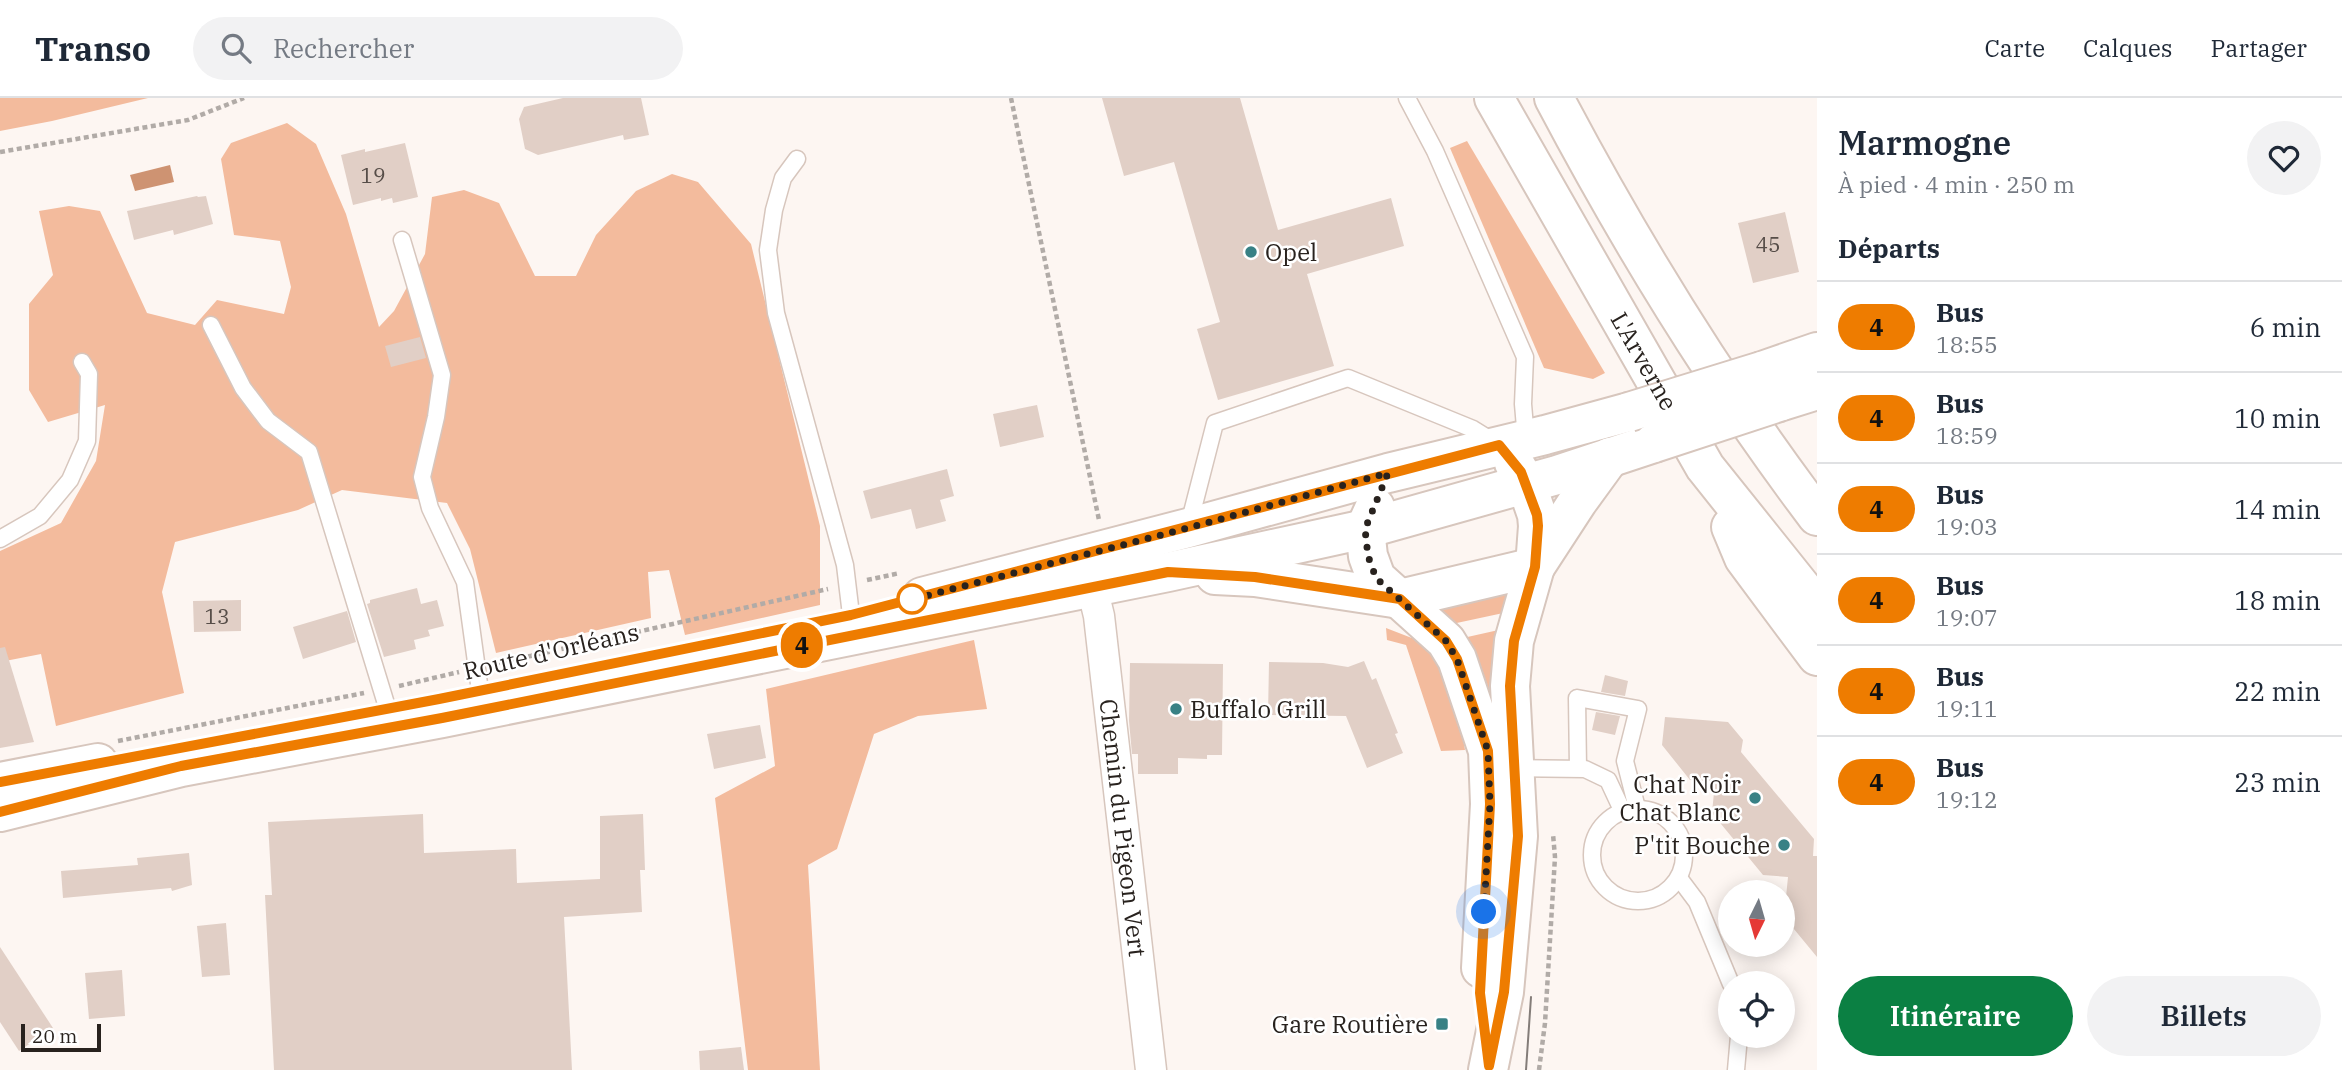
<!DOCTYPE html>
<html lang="fr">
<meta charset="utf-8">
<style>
:root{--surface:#fff;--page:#f2f2f3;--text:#1f2937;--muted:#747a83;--line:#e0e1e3;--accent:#0b8043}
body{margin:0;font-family:"IBM Plex Serif",serif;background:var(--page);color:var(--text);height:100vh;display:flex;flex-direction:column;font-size:26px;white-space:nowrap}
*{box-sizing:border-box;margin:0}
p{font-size:23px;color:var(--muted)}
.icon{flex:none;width:38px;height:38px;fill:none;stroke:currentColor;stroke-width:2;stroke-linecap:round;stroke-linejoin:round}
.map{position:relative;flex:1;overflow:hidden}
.details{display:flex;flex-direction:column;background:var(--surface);width:525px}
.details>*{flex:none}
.badge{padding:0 14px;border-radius:23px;font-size:24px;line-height:46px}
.needle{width:46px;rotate:185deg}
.tools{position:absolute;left:1718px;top:782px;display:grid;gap:14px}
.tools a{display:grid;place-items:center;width:77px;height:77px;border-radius:50%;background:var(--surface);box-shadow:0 4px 18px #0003;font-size:35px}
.scale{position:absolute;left:21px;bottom:18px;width:80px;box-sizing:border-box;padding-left:7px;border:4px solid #28221e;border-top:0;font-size:19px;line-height:24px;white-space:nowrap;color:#28221e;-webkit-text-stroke:5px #fff;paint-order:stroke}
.you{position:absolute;width:35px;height:35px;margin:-18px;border:5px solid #fff;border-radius:50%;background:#1a73e8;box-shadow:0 0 0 10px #1a73e833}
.map>.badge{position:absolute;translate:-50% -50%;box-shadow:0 0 0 4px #fff}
h2{padding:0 21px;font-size:26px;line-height:63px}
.round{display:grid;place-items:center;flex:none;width:74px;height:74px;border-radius:37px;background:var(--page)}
.overview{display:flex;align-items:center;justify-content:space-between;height:119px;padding:0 21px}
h1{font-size:33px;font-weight:600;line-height:52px}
.button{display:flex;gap:14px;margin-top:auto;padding:14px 21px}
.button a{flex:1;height:80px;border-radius:42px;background:var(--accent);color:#fff;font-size:28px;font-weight:600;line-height:80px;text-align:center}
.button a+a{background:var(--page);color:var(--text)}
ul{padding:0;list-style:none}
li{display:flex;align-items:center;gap:21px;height:91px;padding:0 21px;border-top:2px solid var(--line)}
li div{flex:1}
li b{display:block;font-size:26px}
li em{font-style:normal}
li .badge{min-width:77px;font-weight:700;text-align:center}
header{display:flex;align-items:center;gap:42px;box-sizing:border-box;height:98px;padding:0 35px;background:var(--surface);border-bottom:2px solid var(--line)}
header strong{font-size:33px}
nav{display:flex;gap:38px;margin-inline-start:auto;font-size:24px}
.search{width:490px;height:63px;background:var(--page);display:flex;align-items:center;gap:18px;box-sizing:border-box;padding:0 24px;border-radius:38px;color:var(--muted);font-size:26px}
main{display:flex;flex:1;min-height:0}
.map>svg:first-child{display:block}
</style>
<header>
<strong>Transo</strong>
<div class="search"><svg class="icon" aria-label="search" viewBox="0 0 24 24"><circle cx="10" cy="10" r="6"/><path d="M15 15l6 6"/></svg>Rechercher</div>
<nav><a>Carte</a><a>Calques</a><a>Partager</a></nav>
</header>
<main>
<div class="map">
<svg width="1817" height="972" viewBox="0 0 1817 972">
<rect width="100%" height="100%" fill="#fdf6f2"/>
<g fill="#f3bb9d">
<polygon points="0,0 148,0 52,23 0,33"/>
<polygon points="287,25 316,46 346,116 379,229 394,213 425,156 432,99 464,92 499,105 535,178 576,178 596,137 636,93 672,76 698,84 751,146 820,428 820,507 685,537 669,472 648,474 651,520 496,555 470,451 447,405 342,392 298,412 175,444 162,494 184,595 56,628 41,556 0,564 0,453 61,425 96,363 105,307 48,324 29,292 29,206 53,177 39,113 69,108 100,113 147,215 195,227 217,202 284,216 291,189 280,143 234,137 221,61 231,45"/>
<polygon points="1467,43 1605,275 1593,281 1544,270 1450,50"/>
<polygon points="1511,494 1508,514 1452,526 1436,511"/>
<polygon points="1386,530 1417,542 1435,561 1455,591 1465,652 1441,653 1406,547 1387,542"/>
<polygon points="1503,531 1496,615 1463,540"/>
<polygon points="974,542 987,611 918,618 874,636 837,751 808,767 820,972 748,972 715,700 775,668 766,591"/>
</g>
<polygon fill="#ce9372" points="170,67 174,84 135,93 130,77"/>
<g fill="#e1cfc6">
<polygon points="563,0 641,0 649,37 624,42 623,37 538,57 525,51 519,21 524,9"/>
<polygon points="1102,0 1240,0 1278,132 1391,100 1404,148 1307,176 1334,268 1218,302 1197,231 1220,224 1174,64 1124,78"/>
<polygon points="405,45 418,99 393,105 392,100 381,103 381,100 353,107 341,57 365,51 365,54"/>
<polygon points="197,98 198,99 206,98 213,126 174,137 173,132 134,142 127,113"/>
<polygon points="1785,114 1799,174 1753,185 1738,125"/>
<polygon points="420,239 426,260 391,269 385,248"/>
<polygon points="1037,307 1044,339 1000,349 993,316"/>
<polygon points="947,371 954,398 940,402 946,423 916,431 911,411 871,421 863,393"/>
<polygon points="417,490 421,506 437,502 444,528 428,532 430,538 414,542 416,551 384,559 367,506 370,505 370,502"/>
<polygon points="241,502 241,533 194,534 193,503"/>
<polygon points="347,513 356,544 303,561 293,529"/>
<polygon points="5,549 34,644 0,650 0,550"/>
<polygon points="1364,563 1372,582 1376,580 1398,635 1395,636 1403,655 1367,670 1346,618 1268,617 1269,564 1323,565 1348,569"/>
<polygon points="1130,565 1223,566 1222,657 1207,657 1207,661 1178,660 1178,676 1138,676 1138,656 1132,656 1129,623"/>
<polygon points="1605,577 1628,583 1625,598 1601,594"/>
<polygon points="1596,614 1620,618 1615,637 1592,632"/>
<polygon points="1665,619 1728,624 1743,642 1741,654 1814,741 1813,758 1817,758 1817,859 1784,819 1788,779 1763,777 1712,715 1715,684 1690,682 1662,647"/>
<polygon points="760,627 766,660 714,671 707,636"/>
<polygon points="423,716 424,755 516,751 517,785 600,781 600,718 643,716 645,772 640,772 642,814 564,819 572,972 274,972 265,797 272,797 268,724"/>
<polygon points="189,755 192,787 172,793 171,790 63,800 61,773 138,767 137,760"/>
<polygon points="226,825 230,877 202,879 197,828"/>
<polygon points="0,849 53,930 19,953 0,924"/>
<polygon points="122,872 125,918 89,921 85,875"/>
<polygon points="741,949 744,972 700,972 699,953"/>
</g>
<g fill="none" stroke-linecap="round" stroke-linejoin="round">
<g stroke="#d7c6bd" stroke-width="19">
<g id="service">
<polyline points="1407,0 1435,53 1525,259 1523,306 1526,341"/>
<polyline points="797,61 783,80 774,112 768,152 776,215 845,467 851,517"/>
<polyline points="402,142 442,277 436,319 422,379 430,410 465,484 480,593"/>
<polyline points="211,227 243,290 268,323 309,354 387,609"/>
<polyline points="1188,430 1215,325 1348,280 1473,331 1494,344"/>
<polyline points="0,441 40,418 70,382 87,343 89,276 82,264"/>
<polyline points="1514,670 1585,671 1608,682 1622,712"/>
<polyline points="1578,670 1577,600 1638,611 1625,663 1637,710"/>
<circle cx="1638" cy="757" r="46"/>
<polyline points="1679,780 1697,804 1731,886"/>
<polyline points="1736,972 1739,938"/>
</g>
</g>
<g stroke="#d7c6bd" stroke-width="33">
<g id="minor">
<path id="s1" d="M1092 489 1099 518 1151 972"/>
</g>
</g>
<g stroke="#d7c6bd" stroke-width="42">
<g id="primary">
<polyline points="1762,273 1817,254"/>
<polyline points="1779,304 1817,292"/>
<polyline points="1375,409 1365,431 1368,458 1376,480 1446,543 1457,561 1488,653 1490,706 1481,870"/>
<polyline points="1215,477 1255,479 1400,501 1535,469 1578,403 1610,359"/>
<polyline points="922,499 1188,430 1388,375 1545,337 1629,314"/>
<polyline points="0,684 98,665"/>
<polyline points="0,714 181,669 442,620 1168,474 1365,431 1557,377 1654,345"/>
<polyline points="1488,972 1504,894 1518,738 1510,588 1514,543 1535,469 1538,428 1537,417 1526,385 1514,365"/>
</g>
</g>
<g stroke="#d7c6bd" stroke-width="42">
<g id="motorway">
<path id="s2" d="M1494 0 1705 369 1817 509"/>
<path d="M1554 0C1631 146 1718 287 1817 418"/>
<polyline points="1731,429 1744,460 1817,558"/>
</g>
</g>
<g stroke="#b1aba7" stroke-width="4.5" stroke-dasharray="5 3.5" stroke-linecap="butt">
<polyline points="1011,0 1099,422"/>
<polyline points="0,54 188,22 244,0"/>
<polyline points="867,482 900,475"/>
<polyline points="495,566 828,491"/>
<polyline points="399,588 459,574"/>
<polyline points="118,643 364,595"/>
<polyline points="1539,972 1545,925 1555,759 1553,736"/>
</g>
<use href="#service" stroke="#fff" stroke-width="16"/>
<use href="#minor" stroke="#fff" stroke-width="30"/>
<use href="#primary" stroke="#fff" stroke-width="38"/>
<use href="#motorway" stroke="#fff" stroke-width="38"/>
<polyline stroke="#847d79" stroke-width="2" points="1526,972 1531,899"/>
<g stroke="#d7c6bd" stroke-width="42" stroke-linecap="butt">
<g id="primary-bridge">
<polyline points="1629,314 1762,273"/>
<polyline points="1654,345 1779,304"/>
</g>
</g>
<use href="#primary-bridge" stroke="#fff" stroke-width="38"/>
</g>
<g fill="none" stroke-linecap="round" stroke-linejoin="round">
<g stroke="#fff" stroke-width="16">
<polyline id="line" points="0,684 439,601 851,517 1499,347 1521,374 1537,417 1538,428 1535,469 1514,543 1510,588 1518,738 1504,894 1489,968 1480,895 1490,706 1488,653 1457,561 1446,543 1400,501 1255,479 1168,474 442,620 181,668 0,714"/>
</g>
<use href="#line" stroke="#ee7c00" stroke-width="10"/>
<polyline stroke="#28221e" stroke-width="7" stroke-dasharray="0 12.6" points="912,501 902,504 1188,430 1388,375 1365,431 1368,458 1376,480 1446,543 1457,561 1488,653 1490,706 1484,814"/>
</g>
<g fill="#388185" stroke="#fff" stroke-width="2.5">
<circle cx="1251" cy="154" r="7"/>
<circle cx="1176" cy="611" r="7"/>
<circle cx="1755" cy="700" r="7"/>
<circle cx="1784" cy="747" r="7"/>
<rect x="1435" y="919" width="14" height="14" rx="3.5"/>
</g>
<circle fill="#fff" stroke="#ee7c00" stroke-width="3.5" cx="912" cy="501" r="14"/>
<g text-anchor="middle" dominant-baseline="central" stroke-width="5" stroke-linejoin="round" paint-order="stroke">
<g font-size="21" fill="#564d48">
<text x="373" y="77">19</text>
<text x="1768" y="146">45</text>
<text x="217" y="518">13</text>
</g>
<g font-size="24" fill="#28221e" stroke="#fff" text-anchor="end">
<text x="1265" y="154" text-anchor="start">Opel</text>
<text x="1190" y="611" text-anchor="start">Buffalo Grill</text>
<text x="1741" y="686">Chat Noir<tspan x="1741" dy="28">Chat Blanc</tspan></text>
<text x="1770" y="747">P'tit Bouche</text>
<text x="1428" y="926">Gare Routière</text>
</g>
<g font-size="24" fill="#28221e" stroke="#fff">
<text stroke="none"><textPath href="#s2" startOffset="303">L'Arverne</textPath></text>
<text transform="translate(551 553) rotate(-13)">Route d'Orléans</text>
<text stroke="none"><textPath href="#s1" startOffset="243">Chemin du Pigeon Vert</textPath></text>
</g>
</g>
</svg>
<div class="tools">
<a><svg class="needle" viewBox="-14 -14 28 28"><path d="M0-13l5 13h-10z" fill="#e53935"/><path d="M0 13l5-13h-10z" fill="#747a83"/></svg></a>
<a><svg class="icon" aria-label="locate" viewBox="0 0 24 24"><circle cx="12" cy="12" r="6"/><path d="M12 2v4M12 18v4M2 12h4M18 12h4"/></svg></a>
</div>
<div class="scale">20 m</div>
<div class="you" style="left:1484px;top:814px"></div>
<b class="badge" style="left:802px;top:547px;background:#ee7c00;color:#111">4</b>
</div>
<section class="details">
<div class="overview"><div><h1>Marmogne</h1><p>À pied · 4 min · 250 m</p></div><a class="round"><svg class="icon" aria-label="heart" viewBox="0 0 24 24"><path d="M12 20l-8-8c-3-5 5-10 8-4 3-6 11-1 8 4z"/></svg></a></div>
<h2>Départs</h2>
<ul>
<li><span class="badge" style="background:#ee7c00;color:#111">4</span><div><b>Bus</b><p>18:55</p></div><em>6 min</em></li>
<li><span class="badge" style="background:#ee7c00;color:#111">4</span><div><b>Bus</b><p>18:59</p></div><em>10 min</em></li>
<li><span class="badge" style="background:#ee7c00;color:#111">4</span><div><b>Bus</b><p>19:03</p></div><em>14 min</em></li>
<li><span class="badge" style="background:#ee7c00;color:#111">4</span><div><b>Bus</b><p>19:07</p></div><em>18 min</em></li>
<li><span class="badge" style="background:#ee7c00;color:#111">4</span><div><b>Bus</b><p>19:11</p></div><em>22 min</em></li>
<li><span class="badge" style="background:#ee7c00;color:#111">4</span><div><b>Bus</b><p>19:12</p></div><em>23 min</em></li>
</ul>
<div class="button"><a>Itinéraire</a><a>Billets</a></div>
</section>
</main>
